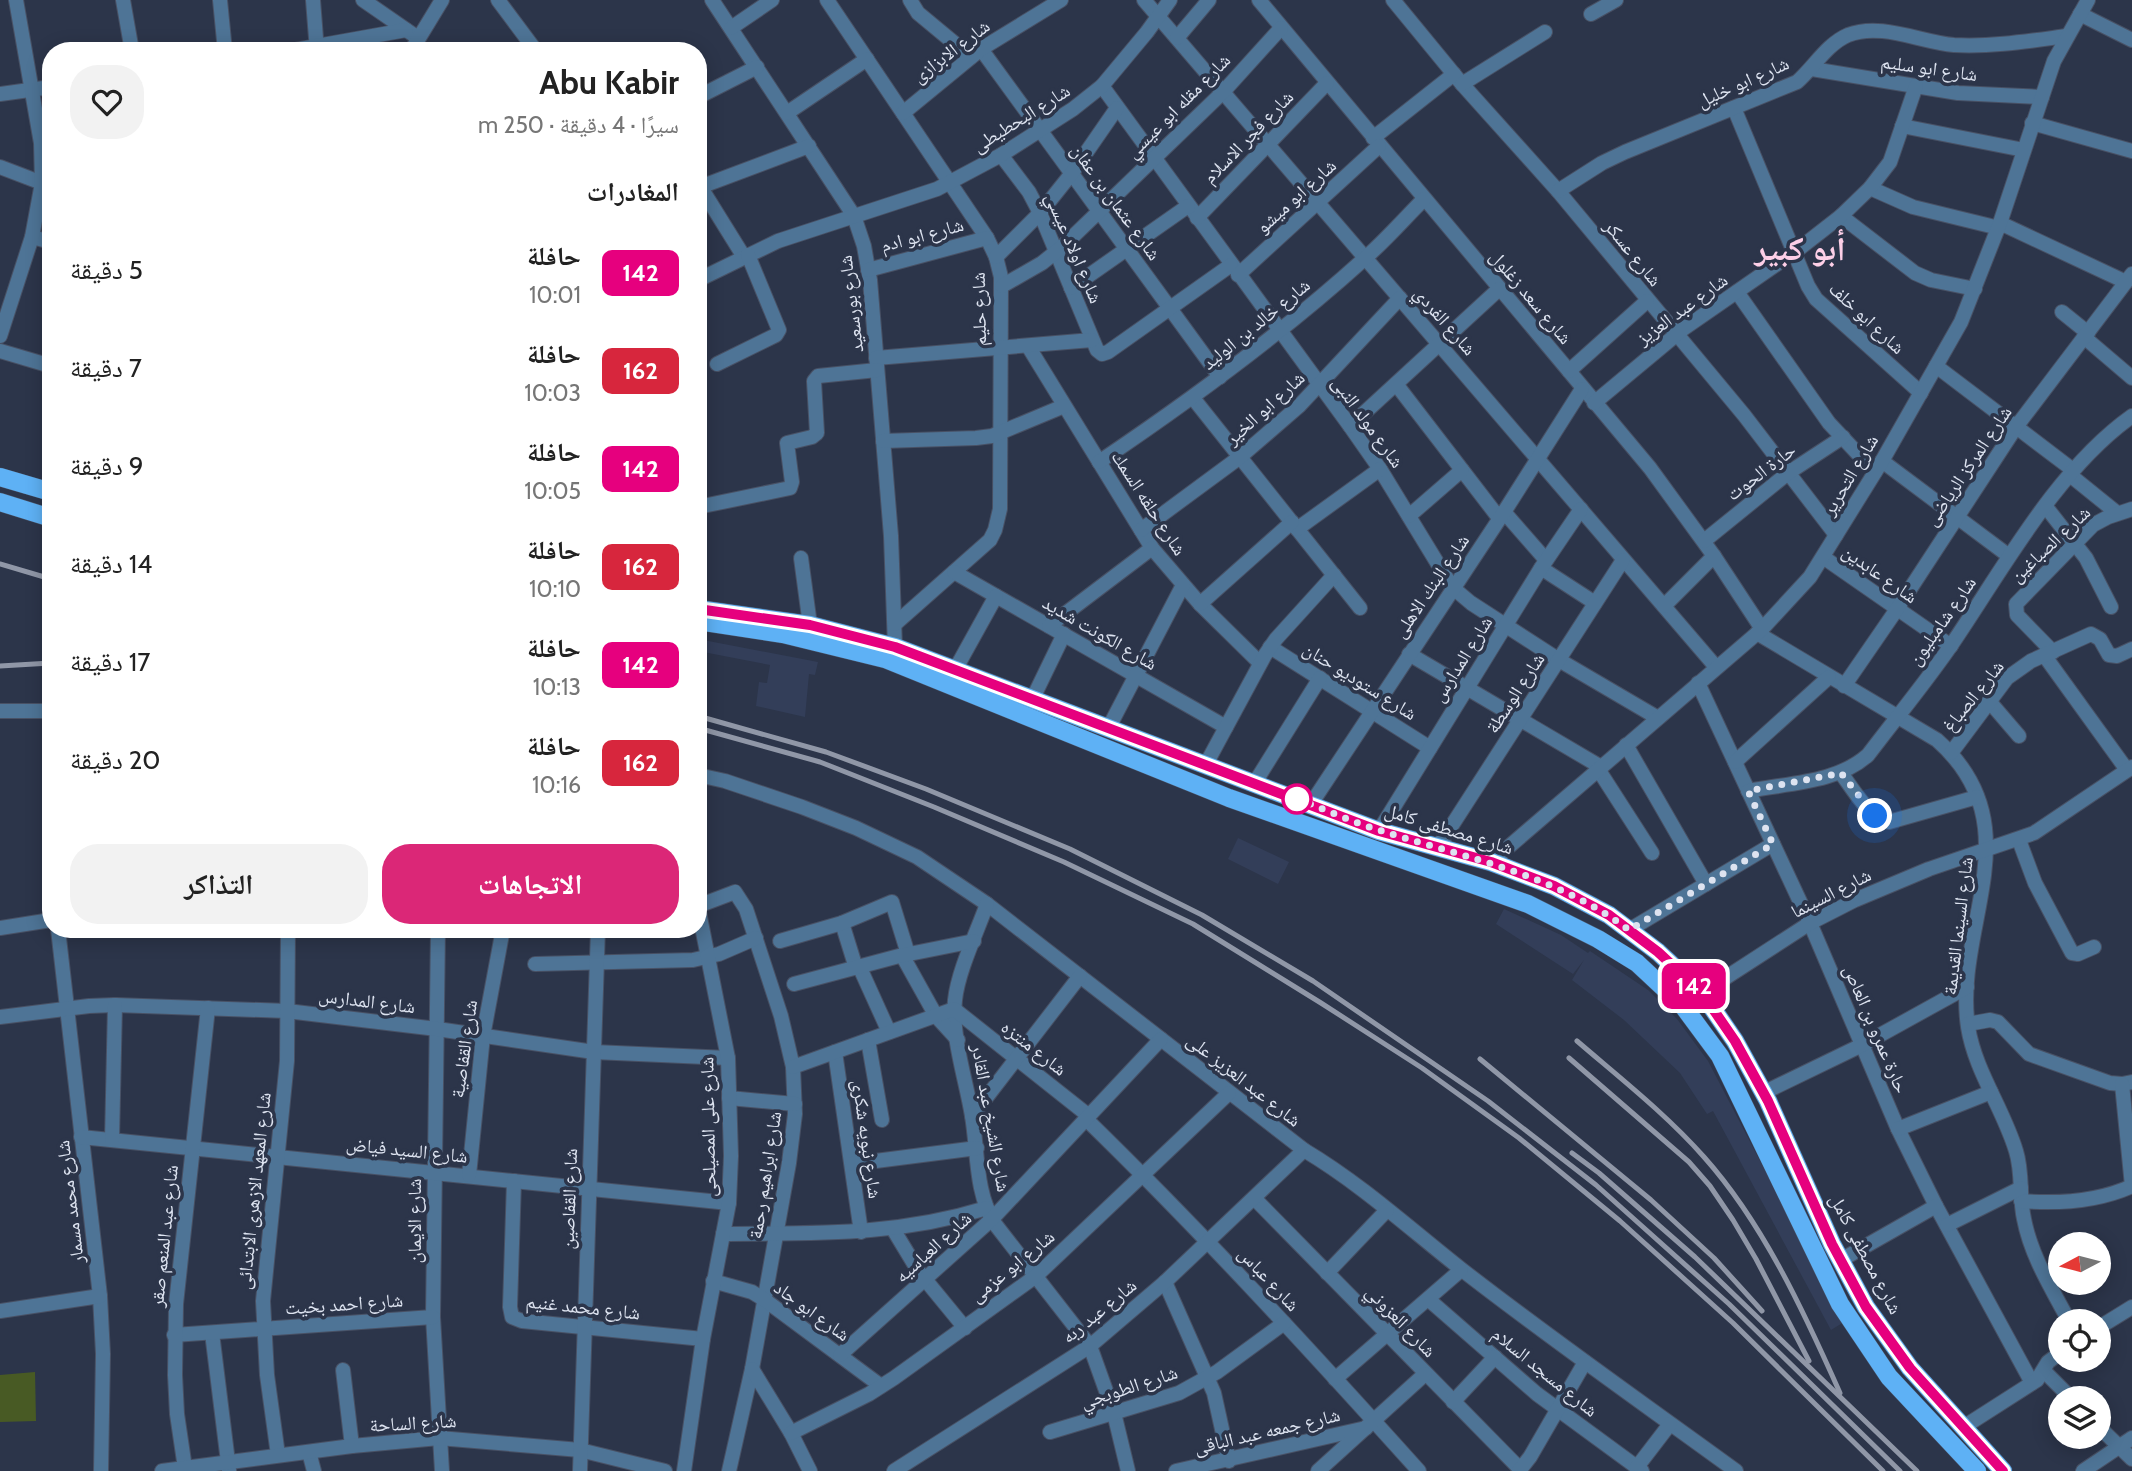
<!DOCTYPE html>
<html lang="ar">
<meta charset="utf-8">
<style>
:root{--surface:#fff;--page:#f2f2f2;--text:#222;--muted:#767676;--accent:#db2777}
body{margin:0;font-family:Cabin,"Noto Naskh Arabic",sans-serif;background:var(--page);color:var(--text);direction:rtl;height:100vh;display:flex;flex-direction:column;font-size:26px;white-space:nowrap}
*{box-sizing:border-box;margin:0}
p{font-size:23px;color:var(--muted)}
.icon{flex:none;width:38px;height:38px;fill:none;stroke:currentColor;stroke-width:2;stroke-linecap:round;stroke-linejoin:round}
.map{position:relative;flex:1;overflow:hidden;direction:ltr}
.sheet{position:absolute;left:42px;top:42px;width:665px;height:896px;display:flex;flex-direction:column;background:var(--surface);border-radius:28px;box-shadow:0 4px 18px #0003;direction:rtl}
.sheet>*{flex:none}
.badge{padding:0 14px;border-radius:10px;font-size:24px;line-height:46px}
.needle{width:46px;rotate:263deg}
.buttons{position:absolute;left:2048px;top:1232px;display:grid;gap:14px}
.buttons a{display:grid;place-items:center;width:63px;height:63px;border-radius:50%;background:var(--surface);box-shadow:0 4px 18px #0003;font-size:35px}
.you{position:absolute;width:35px;height:35px;margin:-18px;border:5px solid #fff;border-radius:50%;background:#1a73e8;box-shadow:0 0 0 10px #1a73e833}
.map>.badge{position:absolute;translate:-50% -50%;box-shadow:0 0 0 4px #fff}
h2{padding:0 28px;font-size:26px;line-height:63px}
.round{display:grid;place-items:center;flex:none;width:74px;height:74px;border-radius:28px;background:var(--page)}
.headline{display:flex;align-items:center;justify-content:space-between;height:119px;padding:0 28px}
h1{font-size:33px;font-weight:800;line-height:52px}
.button{display:flex;gap:14px;margin-top:auto;padding:14px 28px}
.button a{flex:1;height:80px;border-radius:28px;background:var(--accent);color:#fff;font-size:28px;font-weight:800;line-height:80px;text-align:center}
.button a+a{background:var(--page);color:var(--text)}
ul{padding:0;list-style:none}
li{display:flex;align-items:center;gap:21px;height:98px;padding:0 28px}
li div{flex:1}
li b{display:block;font-size:26px}
li em{font-style:normal}
li .badge{min-width:77px;font-weight:700;text-align:center}
.map>svg:first-child{display:block}
</style>
<div class="map">
<svg width="2132" height="1471" viewBox="0 0 2132 1471">
<rect width="100%" height="100%" fill="#2c354a"/>
<g fill="#333e59">
<polygon points="698,639 818,662 815,675 809,674 805,717 756,706 759,682 767,683 770,665 698,651"/>
<polygon points="1238,838 1289,862 1278,884 1228,859"/>
<polygon points="1504,909 1561,935 1588,953 1590,951 1648,990 1677,1019 1708,1061 1844,1322 1831,1330 1713,1111 1707,1114 1680,1073 1624,1020 1572,980 1584,960 1573,974 1496,924"/>
</g>
<polygon fill="#485a24" points="35,1372 36,1421 0,1422 0,1375"/>
<g fill="none" stroke-linecap="round" stroke-linejoin="round">
<g stroke="#485165" stroke-width="16">
<g id="minor">
<polyline points="123,0 132,51"/>
<polyline points="220,0 225,51"/>
<polyline points="313,0 317,51"/>
<polyline points="363,0 418,38"/>
<polyline points="498,0 536,51"/>
<polyline points="712,0 854,216 864,246 870,280 891,536 895,647"/>
<polyline points="827,0 987,238 996,257 1001,277 1000,509 995,530 990,540 895,624"/>
<polyline points="910,0 918,13 971,57"/>
<polyline points="1144,0 1716,667"/>
<polyline points="1259,0 1650,468 1714,556 1762,629"/>
<polyline points="1393,0 1462,84 1558,191 1744,415 1836,535"/>
<polyline points="1591,14 1616,0"/>
<polyline points="2080,14 2132,40"/>
<polyline points="731,28 772,0"/>
<polyline points="1177,38 1209,0"/>
<polyline points="981,49 1220,377"/>
<polyline points="289,51 406,30"/>
<polyline points="411,51 442,0"/>
<polyline points="1812,69 1958,93 2042,97"/>
<polyline points="1462,84 1545,32"/>
<polyline points="1102,86 1350,426 1380,469 1452,587 1471,603 1559,660 1658,718"/>
<polyline points="0,94 51,87"/>
<polyline points="698,97 757,67"/>
<polyline points="1734,108 1808,286 1816,299 1921,393"/>
<polyline points="787,113 867,59"/>
<polyline points="903,113 981,49 1061,0"/>
<polyline points="2032,123 2132,151"/>
<polyline points="1902,126 2024,150"/>
<polyline points="1373,138 1454,74"/>
<polyline points="1001,155 1029,192 1040,213 1097,350 1102,354 1108,352 1231,265"/>
<polyline points="0,167 42,183"/>
<polyline points="698,183 744,257"/>
<polyline points="700,187 809,146"/>
<polyline points="1870,188 1913,207 1999,228"/>
<path d="M1558 191 1602 163 1625 152 1797 82C1814 67 1827 44 1848 35 1881 22 1920 42 1954 45 1992 47 2029 41 2067 36"/>
<polyline points="1841,216 1915,273 1931,280 1975,289"/>
<polyline points="1197,218 1327,83"/>
<polyline points="2000,223 2126,282"/>
<polyline points="32,237 51,242"/>
<polyline points="996,257 1040,213 1072,173 1117,108"/>
<polyline points="868,270 987,238"/>
<polyline points="1238,275 1379,146"/>
<polyline points="698,280 778,241 937,189 1001,155 1073,109 1102,86 1147,32 1170,0"/>
<polyline points="1002,286 1042,263 1062,247 1223,92 1281,28"/>
<polyline points="1071,288 1188,206"/>
<polyline points="1737,292 1829,423 1875,472"/>
<polyline points="2062,312 2088,333"/>
<polyline points="0,336 32,237 42,183 41,143 16,0"/>
<polyline points="2084,337 2132,378"/>
<polyline points="1028,346 1152,548 1200,604 1260,663"/>
<polyline points="0,351 51,366"/>
<polyline points="876,358 1092,340"/>
<polyline points="717,364 776,335 779,330 748,255"/>
<polyline points="1936,366 2073,470"/>
<polyline points="1569,371 1647,301"/>
<polyline points="1396,384 1499,518"/>
<polyline points="1193,398 1360,608"/>
<polyline points="1594,403 1683,329 1800,248 1841,216 1870,188 1890,162 1916,86"/>
<polyline points="1350,426 1499,289"/>
<polyline points="883,441 976,438 992,436 1064,406"/>
<polyline points="1882,461 2009,556"/>
<path d="M1099 462C1191 400 1280 335 1363 260 1385 241 1404 219 1424 199"/>
<polyline points="2070,475 2117,513"/>
<polyline points="698,507 790,488 792,482 787,443 812,437 817,433 814,381 818,376 877,370"/>
<polyline points="2046,507 2086,558 2111,607"/>
<polyline points="1504,512 1546,560"/>
<polyline points="1409,516 1462,470"/>
<polyline points="1297,529 1380,469"/>
<polyline points="1141,530 1240,457 1299,406 1400,298"/>
<polyline points="1704,541 1788,473 1843,437"/>
<polyline points="1823,557 1951,646"/>
<polyline points="801,558 810,625"/>
<polyline points="1541,568 1595,603"/>
<polyline points="954,572 1226,727"/>
<polyline points="1200,604 1292,522"/>
<polyline points="1664,606 1714,556"/>
<polyline points="1049,626 1152,548"/>
<path d="M1757 633 1937 740C2035 827 1953 926 1968 1027 1975 1071 2003 1108 2016 1151 2023 1173 2019 1197 2024 1219 2031 1256 2052 1289 2069 1321"/>
<polyline points="1270,647 1430,748"/>
<polyline points="2053,652 2017,615 2016,604 2093,525 2108,517 2132,509"/>
<polyline points="1409,654 1601,767"/>
<polyline points="2044,655 2127,770"/>
<polyline points="955,670 996,596"/>
<polyline points="1698,683 1810,923 1898,1129 1936,1206 2032,1383"/>
<polyline points="1844,686 1897,609 2016,427 2132,274"/>
<polyline points="1032,700 1064,634"/>
<polyline points="1989,701 2019,736"/>
<polyline points="0,711 51,711"/>
<polyline points="1108,729 1183,585"/>
<polyline points="1626,745 1706,884"/>
<polyline points="1951,753 2007,678 2031,661 2091,634 2100,639 2109,655 2117,656 2132,649"/>
<polyline points="1735,762 1829,677"/>
<polyline points="1205,766 1265,655 1276,639 1334,575"/>
<polyline points="1598,769 1652,853"/>
<path d="M1841 773C1852 788 1871 820 1889 822L1977 797"/>
<path d="M698 775 725 781 802 807 856 828 917 857 987 904 1304 1150C1361 1184 1409 1228 1461 1269 1551 1339 1644 1404 1736 1471"/>
<polyline points="1254,784 1320,678"/>
<path d="M1748 791C1788 783 1837 783 1868 755 1896 718 1926 682 1952 644 2003 569 2057 469 2132 416"/>
<polyline points="1311,804 1504,512 1582,389"/>
<polyline points="1379,831 1541,568 1581,509"/>
<polyline points="2019,840 2035,883 2072,953 2078,954 2094,947"/>
<polyline points="1438,847 1623,560"/>
<polyline points="1491,862 1762,629 1810,577 1882,461 1961,322 2000,223 2054,61 2088,0"/>
<path d="M987 904C977 932 958 971 955 1000 951 1037 966 1079 972 1116 978 1151 975 1193 995 1224L1090 1346 1114 1413 1128 1471"/>
<polyline points="698,906 735,892 746,909 781,1016 793,1067 795,1114 789,1163 752,1369 729,1471"/>
<polyline points="842,923 856,968"/>
<polyline points="0,928 51,920"/>
<polyline points="58,929 100,1296 103,1354 101,1471"/>
<polyline points="438,929 433,1317 442,1471"/>
<polyline points="1629,930 1773,844"/>
<polyline points="780,941 842,923 892,902 908,954"/>
<polyline points="902,955 936,1016 958,1040"/>
<polyline points="535,964 693,960 719,954 756,938"/>
<polyline points="860,968 889,1032"/>
<polyline points="794,984 899,956 974,941"/>
<polyline points="1702,993 1810,923 1855,900 1929,869 2034,833 2132,767"/>
<polyline points="0,1017 89,1006 115,1005 287,1011 437,1029 594,1052 728,1058"/>
<polyline points="1968,1024 1990,1020 1998,1022 2029,1054 2110,1083 2122,1084 2132,1082"/>
<polyline points="868,1040 882,1120"/>
<polyline points="835,1052 861,1232"/>
<polyline points="793,1067 954,1009 1089,1116"/>
<polyline points="2122,1084 2132,1186"/>
<polyline points="1763,1093 1862,1045 1967,987"/>
<polyline points="729,1098 795,1104"/>
<polyline points="972,1116 1080,976"/>
<path d="M1086 1119C1202 1232 1311 1351 1419 1471"/>
<polyline points="1898,1129 1991,1092"/>
<polyline points="81,1137 729,1203"/>
<polyline points="112,1140 115,1005"/>
<polyline points="852,1164 977,1148"/>
<polyline points="469,1175 483,1036 503,929"/>
<polyline points="514,1181 510,1307 512,1317 522,1321 703,1339"/>
<polyline points="1254,1198 1521,1470"/>
<path d="M2021 1201C2059 1204 2097 1202 2132 1186"/>
<polyline points="1947,1225 2021,1188"/>
<polyline points="893,1229 919,1272 965,1328"/>
<path d="M723 1234C816 1233 896 1236 987 1208"/>
<polyline points="1841,1260 1936,1206"/>
<polyline points="1327,1273 1387,1210"/>
<polyline points="713,1281 752,1292 765,1300 881,1386"/>
<polyline points="1165,1282 1214,1393 1229,1461"/>
<polyline points="1428,1299 1537,1394 1642,1471"/>
<polyline points="0,1311 100,1296"/>
<polyline points="2098,1328 2132,1307"/>
<polyline points="212,1333 229,1470"/>
<polyline points="174,1335 433,1317"/>
<polyline points="840,1355 992,1219 1161,1039"/>
<polyline points="752,1369 791,1433 810,1471"/>
<polyline points="343,1370 352,1446"/>
<polyline points="2044,1371 2071,1398"/>
<polyline points="1335,1379 1461,1270"/>
<polyline points="1453,1402 1495,1357"/>
<polyline points="2098,1426 2132,1459"/>
<polyline points="1962,1428 2037,1380 2048,1362 2060,1353"/>
<polyline points="1050,1432 1179,1393 1217,1372 1284,1323"/>
<polyline points="791,1433 869,1394 894,1378 1036,1276 1229,1093"/>
<polyline points="309,1452 314,1471"/>
<polyline points="278,1455 267,1375 263,1301 287,1061 288,929"/>
<polyline points="1637,1467 1670,1424"/>
<polyline points="185,1468 177,1414 175,1375 176,1304 208,1008"/>
<polyline points="162,1471 352,1446 439,1438 580,1450 665,1471"/>
<polyline points="580,1471 598,929"/>
<polyline points="894,1471 1090,1346 1165,1282 1304,1150"/>
<polyline points="1176,1471 1366,1428"/>
<polyline points="1318,1471 1425,1374"/>
<polyline points="1519,1471 1530,1457 1585,1362"/>
<polyline points="2083,1471 2132,1438"/>
</g>
</g>
<g stroke="#485165" stroke-width="16">
<polyline id="tertiary" points="684,1471 703,1339 729,1203 731,1156 728,1058 698,907"/>
</g>
<g stroke="#485165" stroke-width="19">
<g id="primary">
<polyline points="0,477 51,492"/>
<polyline points="0,502 51,518"/>
<polyline points="698,609 810,625 895,647 1379,831 1491,862 1554,886 1609,915 1658,952 1702,993 1735,1041 1768,1101 1832,1244 1866,1307 1910,1368 2003,1471"/>
<polyline points="698,621 783,634 885,659 1229,798 1528,904 1598,939 1637,963 1683,1006 1720,1056 1840,1304 1889,1377 1977,1471"/>
</g>
</g>
<use href="#minor" stroke="#4e7496" stroke-width="14"/>
<use href="#tertiary" stroke="#4e7496" stroke-width="14"/>
<use href="#primary" stroke="#5eb1f5" stroke-width="18"/>
<g stroke="#9097a7" stroke-width="5">
<polyline points="0,564 51,579"/>
<polyline points="0,666 51,663"/>
<polyline points="698,716 826,752 926,789 1070,849 1202,915 1313,981 1488,1101 1596,1185 1729,1304 1900,1471"/>
<polyline points="698,728 820,762 934,807 1064,862 1193,924 1321,1003 1422,1068 1519,1138 1620,1221 1733,1323 1883,1471"/>
<path d="M1577 1041C1620 1078 1666 1114 1704 1157 1763 1223 1804 1312 1840 1393"/>
<polyline points="1569,1058 1689,1162 1710,1186 1733,1220 1756,1259 1809,1361"/>
<polyline points="1480,1059 1651,1200 1714,1258 1762,1311"/>
<polyline points="1572,1153 1599,1173 1695,1257 1917,1471"/>
</g>
</g>
<g fill="none" stroke-linecap="round" stroke-linejoin="round">
<g stroke="#fff" stroke-width="16">
<polyline id="line" points="698,609 810,625 895,647 1379,831 1491,862 1554,886 1609,915 1658,952 1702,993 1735,1041 1768,1101 1832,1244 1866,1307 1910,1368 2003,1471"/>
</g>
<use href="#line" stroke="#e6007e" stroke-width="10"/>
<path stroke="#dde3f0" stroke-width="7" stroke-dasharray="0 12.6" d="M1297 799 1292 797C1322 808 1351 822 1382 831 1467 858 1556 875 1629 930L1773 844 1748 791 1841 773 1875 816"/>
</g>
<circle fill="#fff" stroke="#e6007e" stroke-width="3.5" cx="1297" cy="799" r="14"/>
<g text-anchor="middle" dominant-baseline="central" stroke-width="7" stroke-linejoin="round" paint-order="stroke">
<g font-size="19" fill="#dde3f0" stroke="#2c354a">
<text transform="translate(951 51) rotate(-37)">شارع الابزازى</text>
<text transform="translate(1929 68) rotate(8)">شارع ابو سليم</text>
<text transform="translate(1743 82) rotate(-24)">شارع ابو خليل</text>
<text transform="translate(1178 106) rotate(-45)">شارع مقله ابو عيسي</text>
<text transform="translate(1021 118) rotate(-32)">شارع البحطيطى</text>
<text transform="translate(1248 137) rotate(-46)">شارع فجر الاسلام</text>
<text transform="translate(1296 196) rotate(-42)">شارع ابو ميشو</text>
<text transform="translate(1116 202) rotate(54)">شارع عثمان بن عفان</text>
<text transform="translate(922 235) rotate(-15)">شارع ابو ادم</text>
<text transform="translate(1074 248) rotate(67)">شارع اولاد عيسي</text>
<text transform="translate(1633 253) rotate(51)">شارع عسكر</text>
<text transform="translate(1531 297) rotate(50)">شارع سعد زغلول</text>
<text transform="translate(851 304) rotate(-97)">شارع بورسعيد</text>
<text transform="translate(979 309) rotate(-91)">شارع حليم</text>
<text transform="translate(1682 309) rotate(-36)">شارع عبد العزيز</text>
<text transform="translate(1867 318) rotate(43)">شارع ابو خلف</text>
<text transform="translate(1445 321) rotate(49)">شارع الفردي</text>
<text transform="translate(1256 324) rotate(-39)">شارع خالد بن الوليد</text>
<text transform="translate(1265 408) rotate(-42)">شارع ابو الخير</text>
<text transform="translate(1368 422) rotate(54)">شارع مولد النبى</text>
<text transform="translate(1968 466) rotate(-56)">شارع المركز الرياضى</text>
<text transform="translate(1761 472) rotate(-37)">حارة الحوت</text>
<text transform="translate(1850 475) rotate(-59)">شارع التحرير</text>
<text transform="translate(1149 503) rotate(57)">شارع حلقه السمك</text>
<text transform="translate(2050 544) rotate(-43)">شارع الصباغين</text>
<text transform="translate(1880 574) rotate(35)">شارع عابدين</text>
<text transform="translate(1431 586) rotate(-56)">شارع البنك الاهلى</text>
<text transform="translate(1942 621) rotate(-55)">شارع شامبليون</text>
<text transform="translate(1100 633) rotate(30)">شارع الكونت شديد</text>
<text transform="translate(1462 659) rotate(-58)">شارع المدارس</text>
<text transform="translate(1360 681) rotate(32)">شارع ستوديو حنان</text>
<text transform="translate(1515 693) rotate(-57)">شارع الوسطة</text>
<text transform="translate(1973 696) rotate(-51)">شارع الصباغ</text>
<text transform="translate(1449 829) rotate(17)">شارع مصطفى كامل</text>
<text transform="translate(1831 893) rotate(-27)">شارع السينما</text>
<text transform="translate(1958 926) rotate(-83)">شارع السينما القديمة</text>
<text transform="translate(367 1001) rotate(7)">شارع المدارس</text>
<text transform="translate(1876 1029) rotate(67)">حارة عمرو بن العاص</text>
<text transform="translate(1034 1048) rotate(38)">شارع منتزه</text>
<text transform="translate(464 1049) rotate(-82)">شارع القفاصية</text>
<text transform="translate(1244 1080) rotate(38)">شارع عبد العزيز على</text>
<text transform="translate(991 1118) rotate(80)">شارع الشيخ عبد القادر</text>
<text transform="translate(708 1127) rotate(-91)">شارع على المصيلحى</text>
<text transform="translate(867 1139) rotate(82)">شارع نبويه شكرى</text>
<text transform="translate(407 1150) rotate(6)">شارع السيد فياض</text>
<text transform="translate(765 1175) rotate(-81)">شارع ابراهيم رحمة</text>
<text transform="translate(254 1191) rotate(-84)">شارع المعهد الازهرى الابتدائى</text>
<text transform="translate(569 1199) rotate(-88)">شارع القفاصين</text>
<text transform="translate(70 1202) rotate(-97)">شارع محمد مسمار</text>
<text transform="translate(414 1221) rotate(-90)">شارع الايمان</text>
<text transform="translate(164 1236) rotate(-84)">شارع عبد المنعم صقر</text>
<text transform="translate(933 1247) rotate(-42)">شارع العباسيه</text>
<text transform="translate(1866 1254) rotate(62)">شارع مصطفى كامل</text>
<text transform="translate(1012 1266) rotate(-39)">شارع ابو عزمى</text>
<text transform="translate(1269 1279) rotate(47)">شارع عباس</text>
<text transform="translate(344 1304) rotate(-4)">شارع احمد بخيت</text>
<text transform="translate(583 1307) rotate(6)">شارع محمد غنيم</text>
<text transform="translate(812 1311) rotate(36)">شارع ابو جاد</text>
<text transform="translate(1099 1311) rotate(-39)">شارع عبد ربه</text>
<text transform="translate(1401 1321) rotate(46)">شارع العزوني</text>
<text transform="translate(1545 1372) rotate(39)">شارع مسجد السلام</text>
<text transform="translate(1129 1387) rotate(-18)">شارع الطوبجي</text>
<text transform="translate(413 1423) rotate(-3)">شارع الساحة</text>
<text transform="translate(1267 1431) rotate(-13)">شارع جمعه عبد الباقى</text>
</g>
<g font-size="33" font-weight="bold" fill="#fdcfe7" stroke="#2c354a">
<text x="1800" y="248">أبو كبير</text>
</g>
</g>
</svg>
<div class="buttons">
<a><svg class="needle" viewBox="-14 -14 28 28"><path d="M0-13l5 13h-10z" fill="#e53935"/><path d="M0 13l5-13h-10z" fill="#767676"/></svg></a>
<a><svg class="icon" aria-label="locate" viewBox="0 0 24 24"><circle cx="12" cy="12" r="6"/><path d="M12 2v4M12 18v4M2 12h4M18 12h4"/></svg></a>
<a><svg class="icon" aria-label="layers" viewBox="0 0 24 24"><path d="M12 4l9 5-9 5-9-5zM3 14l9 5 9-5"/></svg></a>
</div>
<div class="you" style="left:1875px;top:816px"></div>
<b class="badge" style="left:1694px;top:986px;background:#e6007e;color:#fff">142</b>
<section class="sheet">
<div class="headline"><div><h1>Abu Kabir</h1><p>سيرًا · 4 دقيقة · 250 m</p></div><a class="round"><svg class="icon" aria-label="heart" viewBox="0 0 24 24"><path d="M12 20l-8-8c-3-5 5-10 8-4 3-6 11-1 8 4z"/></svg></a></div>
<h2>المغادرات</h2>
<ul>
<li><span class="badge" style="background:#e6007e;color:#fff">142</span><div><b>حافلة</b><p>10:01</p></div><em>5 دقيقة</em></li>
<li><span class="badge" style="background:#d7263d;color:#fff">162</span><div><b>حافلة</b><p>10:03</p></div><em>7 دقيقة</em></li>
<li><span class="badge" style="background:#e6007e;color:#fff">142</span><div><b>حافلة</b><p>10:05</p></div><em>9 دقيقة</em></li>
<li><span class="badge" style="background:#d7263d;color:#fff">162</span><div><b>حافلة</b><p>10:10</p></div><em>14 دقيقة</em></li>
<li><span class="badge" style="background:#e6007e;color:#fff">142</span><div><b>حافلة</b><p>10:13</p></div><em>17 دقيقة</em></li>
<li><span class="badge" style="background:#d7263d;color:#fff">162</span><div><b>حافلة</b><p>10:16</p></div><em>20 دقيقة</em></li>
</ul>
<div class="button"><a>الاتجاهات</a><a>التذاكر</a></div>
</section>
</div>
